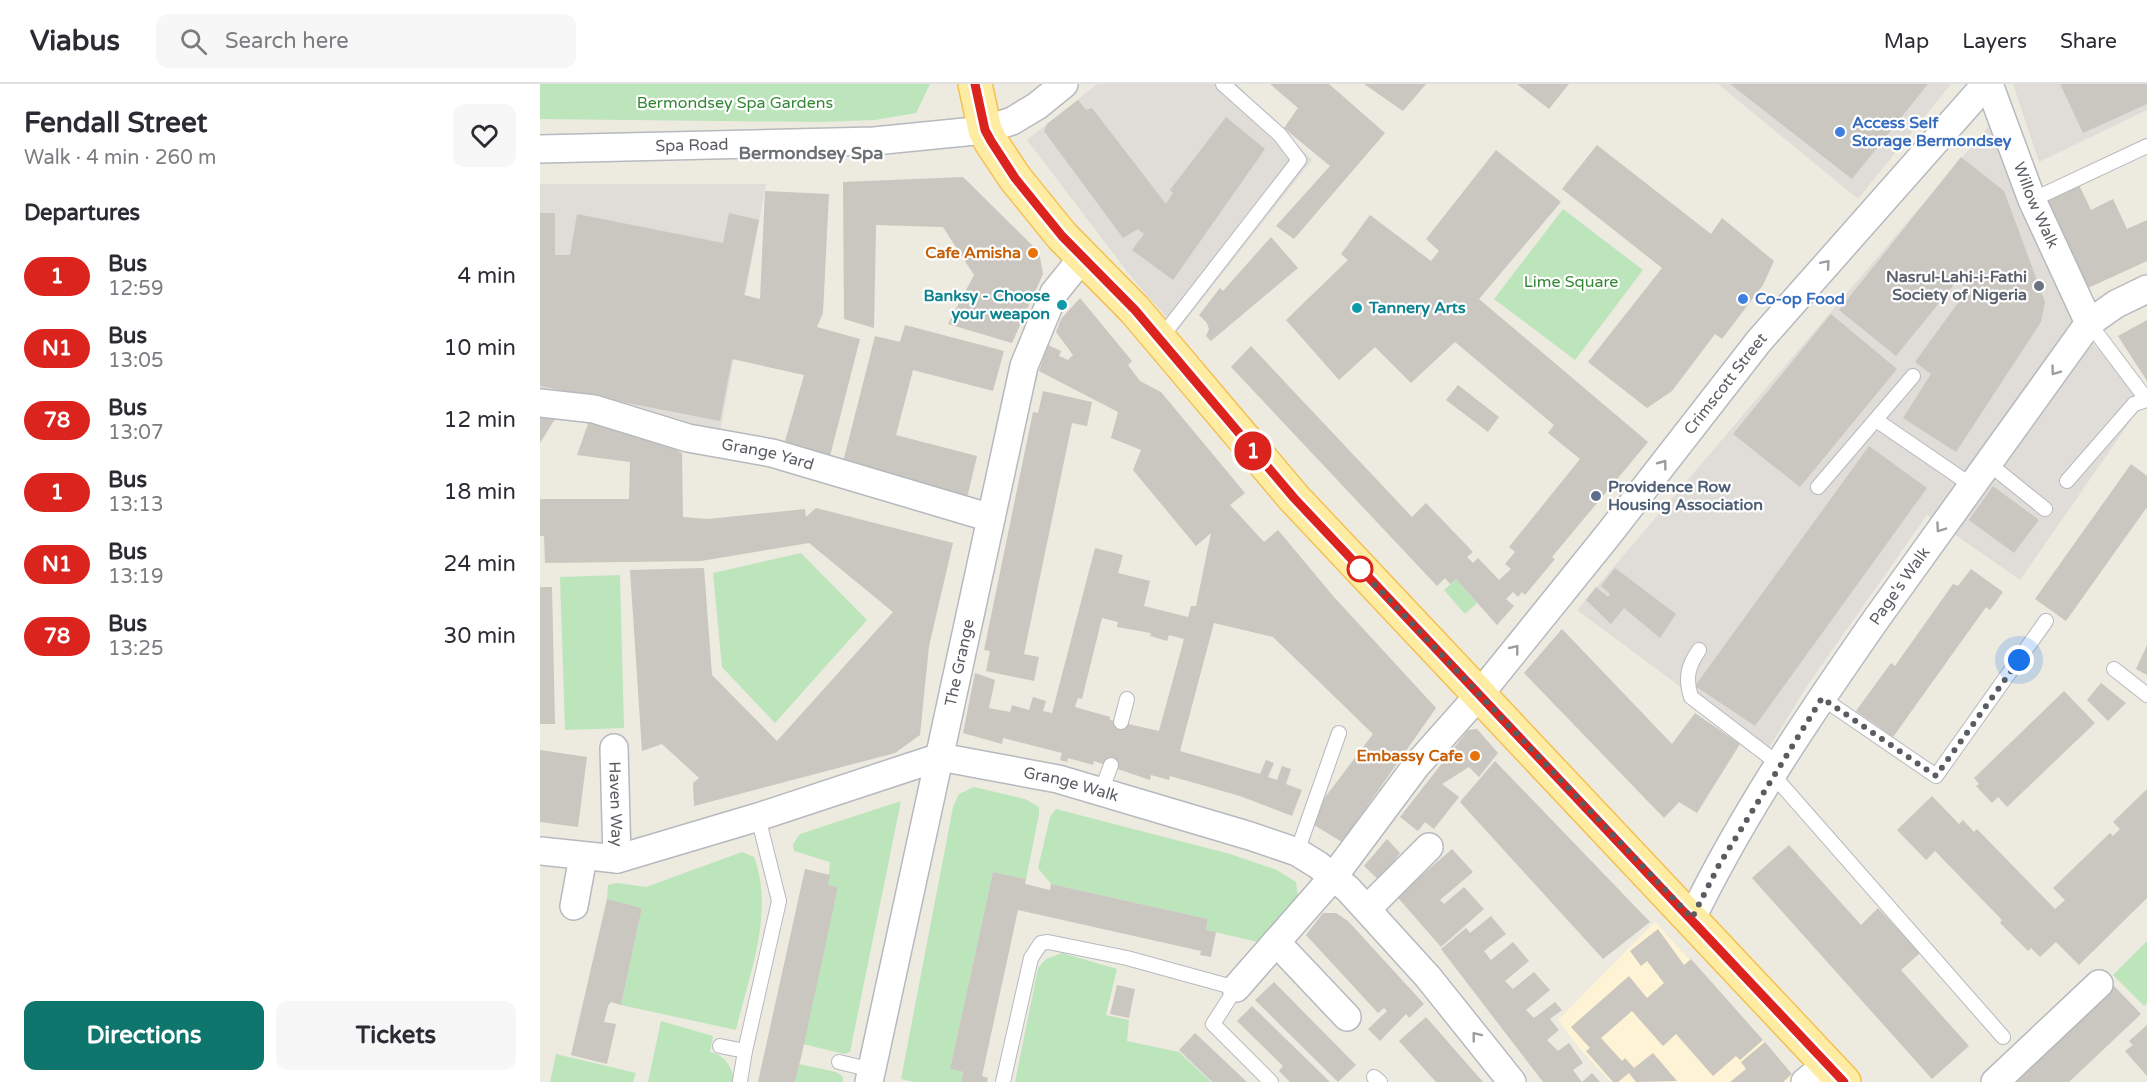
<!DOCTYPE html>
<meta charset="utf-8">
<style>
:root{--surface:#fff;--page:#f7f7f7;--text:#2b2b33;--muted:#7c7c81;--line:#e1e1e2;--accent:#0f766e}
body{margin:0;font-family:"Varela Round",sans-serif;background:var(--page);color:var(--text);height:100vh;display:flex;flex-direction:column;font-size:22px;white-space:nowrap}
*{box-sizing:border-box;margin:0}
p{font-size:20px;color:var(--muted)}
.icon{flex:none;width:33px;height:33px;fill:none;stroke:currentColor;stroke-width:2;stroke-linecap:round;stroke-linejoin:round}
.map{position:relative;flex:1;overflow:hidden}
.panel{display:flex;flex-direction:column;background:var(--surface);width:540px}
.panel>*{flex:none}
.badge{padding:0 12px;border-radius:20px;font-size:21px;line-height:39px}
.you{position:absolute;width:30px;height:30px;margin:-15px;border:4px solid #fff;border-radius:50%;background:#1a73e8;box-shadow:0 0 0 9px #1a73e833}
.map>.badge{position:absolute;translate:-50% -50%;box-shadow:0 0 0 3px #fff}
h2{padding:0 24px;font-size:22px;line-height:54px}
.round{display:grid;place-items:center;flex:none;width:63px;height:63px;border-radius:12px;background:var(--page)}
.headline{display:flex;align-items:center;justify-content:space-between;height:102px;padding:0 24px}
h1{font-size:28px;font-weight:700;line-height:45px}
.action{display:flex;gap:12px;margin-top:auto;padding:12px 24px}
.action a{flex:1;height:69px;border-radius:12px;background:var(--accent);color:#fff;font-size:24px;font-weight:700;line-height:69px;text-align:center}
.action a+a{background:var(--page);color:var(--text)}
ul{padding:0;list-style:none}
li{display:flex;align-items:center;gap:18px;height:72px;padding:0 24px}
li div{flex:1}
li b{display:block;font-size:22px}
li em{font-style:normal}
li .badge{min-width:66px;font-weight:700;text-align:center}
header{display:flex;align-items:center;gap:36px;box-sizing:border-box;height:84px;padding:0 30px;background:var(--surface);border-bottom:2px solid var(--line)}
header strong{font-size:28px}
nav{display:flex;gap:33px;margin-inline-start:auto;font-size:21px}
.search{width:420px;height:54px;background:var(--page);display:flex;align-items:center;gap:15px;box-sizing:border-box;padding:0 21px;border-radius:12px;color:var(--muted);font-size:22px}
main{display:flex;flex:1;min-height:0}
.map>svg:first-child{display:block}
</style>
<header>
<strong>Viabus</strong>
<div class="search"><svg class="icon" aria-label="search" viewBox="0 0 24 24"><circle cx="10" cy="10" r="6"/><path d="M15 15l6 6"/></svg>Search here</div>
<nav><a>Map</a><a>Layers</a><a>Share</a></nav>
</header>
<main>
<section class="panel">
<div class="headline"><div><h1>Fendall Street</h1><p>Walk · 4 min · 260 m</p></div><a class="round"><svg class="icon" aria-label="heart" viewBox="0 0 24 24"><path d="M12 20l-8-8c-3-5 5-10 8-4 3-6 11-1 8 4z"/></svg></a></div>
<h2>Departures</h2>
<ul>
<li><span class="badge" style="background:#dc241f;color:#fff">1</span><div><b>Bus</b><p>12:59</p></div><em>4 min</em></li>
<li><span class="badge" style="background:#dc241f;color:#fff">N1</span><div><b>Bus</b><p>13:05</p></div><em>10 min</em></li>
<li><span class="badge" style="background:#dc241f;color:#fff">78</span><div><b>Bus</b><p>13:07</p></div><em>12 min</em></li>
<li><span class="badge" style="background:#dc241f;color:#fff">1</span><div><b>Bus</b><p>13:13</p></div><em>18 min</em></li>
<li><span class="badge" style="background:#dc241f;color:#fff">N1</span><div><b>Bus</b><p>13:19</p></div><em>24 min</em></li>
<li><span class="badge" style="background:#dc241f;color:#fff">78</span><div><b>Bus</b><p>13:25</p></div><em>30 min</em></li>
</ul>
<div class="action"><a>Directions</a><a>Tickets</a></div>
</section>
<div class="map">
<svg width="1607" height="998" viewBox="0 0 1607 998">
<rect width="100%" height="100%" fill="#edeae0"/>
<polygon fill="#fef3d4" points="1115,838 1260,998 1071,998 1041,966 1018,936"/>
<g fill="#e0ddd8">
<polygon points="557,0 697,0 772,76 638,246 592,194 487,56"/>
<polygon points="1178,0 1411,0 1318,115"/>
<polygon points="1473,0 1607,0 1607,26 1499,78"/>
<polygon points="1450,41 1536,239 1603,319 1480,496 1387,431 1267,602 1227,667 1037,526"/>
<polygon points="0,100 226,100 180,348 0,328"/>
</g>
<g fill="#bde5bc">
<polygon points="0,0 390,0 376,29 335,36 282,38 0,35"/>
<polygon points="1023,125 1103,186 1035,276 954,215"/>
<polygon points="261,469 327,536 235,639 182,583 173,489"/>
<polygon points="80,491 84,644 25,646 20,493"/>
<polygon points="916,495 937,519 925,530 904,506"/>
<polygon points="434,703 485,715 499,723 499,730 486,795 453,788 410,985 423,988 421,998 374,998 361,995 413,723 419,710"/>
<polygon points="361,717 310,968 304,970 263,960 298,803 288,801 290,778 254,767 253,760 260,750"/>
<polygon points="516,725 690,770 737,786 756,798 758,814 718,858 666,846 668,835 511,800 498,784 510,733"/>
<path d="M202 768 214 773C235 828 209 891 196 946L81 921 102 824 67 815 68 801 77 799 106 803Z"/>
<polygon points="1607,857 1607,919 1604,922 1573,891"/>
<polygon points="522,869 577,885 566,931 589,936 587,957 639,968 671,998 475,998 498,884 506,875"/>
<path d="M121 937 173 952 170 968C186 971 192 984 195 998H108Z"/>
<polygon points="16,970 96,989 93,998 10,998"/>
<polygon points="259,980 296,988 303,993 303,998 255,998"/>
</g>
<g fill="#cac6c0" fill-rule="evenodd">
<polygon points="730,0 789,0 845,49 754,155 736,142 790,82 744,44 758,24"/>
<polygon points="824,0 886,0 863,27"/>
<polygon points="977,0 1029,0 1009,25"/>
<polygon points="1190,0 1388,0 1312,95"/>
<polygon points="1520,0 1607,0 1607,20 1543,49"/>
<polygon points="538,16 546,26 552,24 626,120 633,109 630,106 686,33 725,65 633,196 592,166 604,150 598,145 583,154 504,47 507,40"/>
<polygon points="1057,61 1171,150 1182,134 1234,177 1223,201 1182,255 1175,250 1132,307 1107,324 1048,278 1122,184 1022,105"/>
<polygon points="956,66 1021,118 939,215 1108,358 1012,473 1015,475 985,511 982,508 978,513 973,508 966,515 974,522 957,541 916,495 910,500 905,494 897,502 691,283 711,262 872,433 886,419 933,468 927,473 933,479 938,474 959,496 971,485 965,480 975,468 969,463 1040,375 1008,349 1014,341 915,258 871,299 835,263 799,296 746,236 808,176 801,170 830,131 891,177 899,167 886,155"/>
<polygon points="1421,73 1464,107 1505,218 1501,238 1416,368 1363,334 1391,290 1375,278 1428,205 1417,197 1356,272 1299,226"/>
<polygon points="423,93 499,168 503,190 472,259 408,240 434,191 403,143 336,141 334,244 304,235 303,98"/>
<polygon points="1539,101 1551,126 1573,115 1587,145 1607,136 1607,177 1548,204 1507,115"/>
<polygon points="225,107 289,110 283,229 277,243 320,255 289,376 245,357 264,291 192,275 180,337 0,302 0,129 15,129 15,171 30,171 37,130 183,159 189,129 219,136 204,211 220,215"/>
<polygon points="731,153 758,184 671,257 666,252 669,245 667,239 659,231 680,204 683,207"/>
<path d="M540 214 592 277 588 281 600 297 621 308 705 409 690 421 724 458 738 446 794 513 896 624 802 758 774 741 783 716 833 650 733 553 674 539 640 667 720 690 726 676 734 679 728 693 737 696 742 682 751 685 746 700 762 706 752 732 700 712 630 692 629 696 611 691 610 696 554 677 553 681 528 674 527 678 520 676 522 669 463 654 462 660 423 649 435 589 455 596 449 624 470 628 472 621 489 626 493 613 506 617 503 627 512 629 555 464 583 471 578 489 610 497 604 522 648 533 651 522H656L671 449 656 462 593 386 601 366 571 354 578 328 499 287 508 261 521 267 519 272 528 276 533 271 516 248 521 235ZM562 534 578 538 577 543 611 549 610 552 627 557 629 551 644 555 619 647 570 636V633L535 623 538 614 542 615Z"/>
<polygon points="1291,230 1357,285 1260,403 1193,350"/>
<polygon points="1607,236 1607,297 1578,252"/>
<polygon points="365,241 464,267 453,307 373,286 356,351 437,372 427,414 302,382 335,252 360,258"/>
<polygon points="918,301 959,333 948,348 906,316"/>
<polygon points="503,307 552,318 547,342 532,339 484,570 499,573 494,597 446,587 450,567 444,566 493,328 498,329"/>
<polygon points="0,333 15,335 0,359"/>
<polygon points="49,337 101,346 142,369 143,433 168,435 265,425 266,433 276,424 413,459 389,562 380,651 355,669 154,722 153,699 159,694 122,660 102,667 90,486 164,484 172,591 237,657 353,528 269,459 161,477 5,479 4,452 0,452 0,415 89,415 90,378 37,371"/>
<polygon points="1329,362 1387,404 1215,642 1155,602"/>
<polygon points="1591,380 1607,392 1607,423 1526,537 1495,515"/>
<polygon points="1453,402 1499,436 1474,469 1429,436"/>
<polygon points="1075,484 1136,530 1120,554 1084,524 1071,540 1046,516 1056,503 1068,513 1070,510 1061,502"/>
<polygon points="1431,485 1463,508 1450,526 1446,523 1353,653 1316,627 1351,579 1355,582 1413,500 1418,502"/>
<polygon points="0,503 12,503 15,640 0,640"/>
<polygon points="1022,545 1132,660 1155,629 1200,660 1157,729 1139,718 1124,734 984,589"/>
<polygon points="1607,561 1607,591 1596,585"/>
<polygon points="1561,599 1586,619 1568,637 1547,616"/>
<polygon points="1524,607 1555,639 1467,723 1458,713 1452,719 1436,702 1439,700 1434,694"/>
<polygon points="937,645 958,669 939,693 929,683 902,700 919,713 894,745 885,738 878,747 860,733 928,646"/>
<polygon points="0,666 47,673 38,743 0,738"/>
<polygon points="955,677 1110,838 1063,875 920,718"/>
<polygon points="1607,705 1607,814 1539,881 1516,858 1500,873 1491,864 1488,867 1460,839 1462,836 1395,767 1386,776 1357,746 1392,712 1419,740 1423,736 1434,748 1437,745 1515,825 1525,816 1513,804 1570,749 1573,752 1580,745 1573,738"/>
<polygon points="847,755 860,769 854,777 862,783 844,801 824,782"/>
<polygon points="1249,761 1321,841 1338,824 1380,869 1361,886 1429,962 1392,995 1212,794"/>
<polygon points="912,765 933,788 900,816 904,820 924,803 944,825 901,863 853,808 868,792 874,798"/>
<polygon points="265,785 290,791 288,801 298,803 262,969 255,998 218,998"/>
<polygon points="453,788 486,795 485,800 510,806 511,800 668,835 666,846 676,848 671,873 660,871 661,867 478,826 442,992 448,994 447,998 421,998 423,988 410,985"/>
<polygon points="67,815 102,824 81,921 71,918 68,922 64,938 76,940 67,980 31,971"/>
<polygon points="783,829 796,829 808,837 884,920 869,934 866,930 840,957 828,945 847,927 844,924 838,929 766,851"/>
<polygon points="951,832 966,850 944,867 951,876 973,858 989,877 965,897 973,905 994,888 1010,906 986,926 994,934 1015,918 1022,926 1010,935 1019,946 1007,956 1018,967 1029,959 1043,979 1033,986 1042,998 1052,989 1060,998 1003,998 901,865 926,844 930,849"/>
<polygon points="1118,845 1144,881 1151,875 1223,956 1200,976 1196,972 1173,992 1136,950 1123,962 1092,927 1061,954 1082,977 1085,974 1094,984 1113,969 1137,997 1096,998 1089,989 1078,998 1073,998 1046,967 1050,964 1031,943 1089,892 1107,914 1124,899 1107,877 1101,882 1090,867"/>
<polygon points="734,898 816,981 798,998 715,916"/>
<polygon points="577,901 595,905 589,934 570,930"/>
<polygon points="1574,902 1601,930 1529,998 1472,998"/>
<polygon points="712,922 790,998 750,998 739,987 743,982 697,937"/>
<polygon points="886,933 943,998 896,998 859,957"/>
<polygon points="1607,941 1607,992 1585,967 1593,961 1589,957"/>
<polygon points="655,949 707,998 672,998 639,966"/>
<polygon points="1225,958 1252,990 1243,998 1190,998 1206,985 1201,978"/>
</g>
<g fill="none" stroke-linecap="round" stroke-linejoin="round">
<g stroke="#b6b9be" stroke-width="16">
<g id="lane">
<polyline points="1492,116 1607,62"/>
<polyline points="1549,239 1607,316"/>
<polyline points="620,255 759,76 740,51 683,0"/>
<polyline points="1336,336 1431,401"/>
<polyline points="1448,379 1505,425"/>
<polyline points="1527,397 1594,320 1607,316"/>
<polyline points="1278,403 1373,292"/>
<path d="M1159 566C1148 582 1145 594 1151 613L1240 681"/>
<polyline points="1574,585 1607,611"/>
<polyline points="1282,614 1396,692 1506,537"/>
<polyline points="581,638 587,615"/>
<polyline points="1233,691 1463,953"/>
<polyline points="561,708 571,681"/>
<polyline points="757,768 799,649"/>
<polyline points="180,962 205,967"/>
<polyline points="299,978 332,986"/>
<polyline points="834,993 840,998"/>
<polyline points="200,997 205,967 239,817 218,733"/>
<polyline points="463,998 491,874 501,859 508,858 587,874 696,904 673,940 731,998"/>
</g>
</g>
<g stroke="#b6b9be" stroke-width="30">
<g id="street">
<path id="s1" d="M1449 0 1492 116 1549 239"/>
<path id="s2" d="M0 65 334 57 445 46 472 37 497 22 524 0"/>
<path id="s3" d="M0 319 54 325 148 354 232 369 451 434"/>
<path id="s4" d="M74 664 77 775"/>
<path id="s5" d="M0 767 77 775 218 733 400 673 518 695 710 752 757 768 778 781 808 805 888 893 972 998"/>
<polyline points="34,822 43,773"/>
<polyline points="827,825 889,763"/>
<path id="s6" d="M1152 834C1203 729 1270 630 1337 534 1407 435 1478 337 1549 239L1576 220 1607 205"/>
<polyline points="736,858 807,933"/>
<path id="s7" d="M696 904 794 792 876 682 939 611 1068 451 1219 257 1446 0"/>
<path id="s8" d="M329 998 484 282 514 209 543 173"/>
<polyline points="1265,998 1287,980"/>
<polyline points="1455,998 1559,900"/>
</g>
</g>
<g stroke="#f4c052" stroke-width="36">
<polyline id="primary" points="435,0 445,46 451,58 475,94 522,152 595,226 754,414 1304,998"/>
</g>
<use href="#lane" stroke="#fff" stroke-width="14"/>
<use href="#street" stroke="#fff" stroke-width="27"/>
<use href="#primary" stroke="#ffeca3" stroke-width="33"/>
</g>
<defs><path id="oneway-chevron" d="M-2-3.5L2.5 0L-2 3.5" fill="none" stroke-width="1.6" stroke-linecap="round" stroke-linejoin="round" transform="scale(1.5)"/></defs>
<g stroke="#9b9ea1">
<use href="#oneway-chevron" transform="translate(1286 180) rotate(-49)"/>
<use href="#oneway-chevron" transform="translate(1515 287) rotate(126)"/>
<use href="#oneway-chevron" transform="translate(1123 380) rotate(-53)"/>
<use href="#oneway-chevron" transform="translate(1400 444) rotate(125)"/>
<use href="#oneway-chevron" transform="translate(975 565) rotate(-51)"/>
<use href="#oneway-chevron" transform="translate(936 952) rotate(-128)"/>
</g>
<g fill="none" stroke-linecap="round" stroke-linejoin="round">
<g stroke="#fff" stroke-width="14">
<polyline id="line" points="435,0 445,46 451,57 475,94 522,152 595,226 754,414 1304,998"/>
</g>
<use href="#line" stroke="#dc241f" stroke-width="9"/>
<polyline stroke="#595d62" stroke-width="6" stroke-dasharray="0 10.8" points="820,485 1152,834 1179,781 1282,614 1396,692 1479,576"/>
</g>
<g fill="#3f7fe0" stroke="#fff" stroke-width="2">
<circle cx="1300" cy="48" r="6"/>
<circle cx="1203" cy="215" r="6"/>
</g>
<g fill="#e8710a" stroke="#fff" stroke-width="2">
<circle cx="493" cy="169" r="6"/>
<circle cx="935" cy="672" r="6"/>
</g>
<circle fill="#6b7280" stroke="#fff" stroke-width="2" cx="1499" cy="202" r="6"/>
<g fill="#0f9aa8" stroke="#fff" stroke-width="2">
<circle cx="522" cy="221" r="6"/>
<circle cx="817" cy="224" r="6"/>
</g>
<circle fill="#5c6f8a" stroke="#fff" stroke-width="2" cx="1056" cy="412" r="6"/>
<circle fill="#fff" stroke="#dc241f" stroke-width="3" cx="820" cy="485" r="12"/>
<g text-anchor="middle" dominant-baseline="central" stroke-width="4.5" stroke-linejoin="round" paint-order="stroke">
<g font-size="16" fill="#338734" stroke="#fff">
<text x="195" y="19">Bermondsey Spa Gardens</text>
<text x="1031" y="198">Lime Square</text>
</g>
<g font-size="16" font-weight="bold" fill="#366cbe" stroke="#fff" text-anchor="start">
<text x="1312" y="39">Access Self<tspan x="1312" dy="18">Storage Bermondsey</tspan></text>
<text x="1215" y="215">Co-op Food</text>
</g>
<g font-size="16" fill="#595d62" stroke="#fff">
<text stroke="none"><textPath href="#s2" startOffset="152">Spa Road</textPath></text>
<text stroke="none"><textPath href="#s1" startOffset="130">Willow Walk</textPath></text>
<text stroke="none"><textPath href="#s7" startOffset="778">Crimscott Street</textPath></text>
<text stroke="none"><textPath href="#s3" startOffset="234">Grange Yard</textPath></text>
<text stroke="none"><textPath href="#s6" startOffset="392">Page's Walk</textPath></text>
<text stroke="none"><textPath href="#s8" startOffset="429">The Grange</textPath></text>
<text stroke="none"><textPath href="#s5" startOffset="550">Grange Walk</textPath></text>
<text stroke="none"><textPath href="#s4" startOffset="56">Haven Way</textPath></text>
</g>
<g font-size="16" font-weight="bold" fill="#c56008" stroke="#fff" text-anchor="end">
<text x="481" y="169">Cafe Amisha</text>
<text x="923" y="672">Embassy Cafe</text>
</g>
<g font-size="16" font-weight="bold" fill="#5b616d" stroke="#fff" text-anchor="end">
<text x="1487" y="193">Nasrul-Lahi-i-Fathi<tspan x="1487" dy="18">Society of Nigeria</tspan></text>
</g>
<g font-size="16" font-weight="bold" fill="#0d838f" stroke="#fff" text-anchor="end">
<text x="510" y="212">Banksy - Choose<tspan x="510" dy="18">your weapon</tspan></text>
<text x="829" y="224" text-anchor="start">Tannery Arts</text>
</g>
<g font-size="16" font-weight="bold" fill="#4e5e75" stroke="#fff" text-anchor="start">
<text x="1068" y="403">Providence Row<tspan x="1068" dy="18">Housing Association</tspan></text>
</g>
<g font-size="18" font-weight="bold" fill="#6a7074" stroke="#fff">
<text x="271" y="69">Bermondsey Spa</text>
</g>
</g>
</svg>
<div class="you" style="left:1479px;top:576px"></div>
<b class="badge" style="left:713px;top:367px;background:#dc241f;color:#fff">1</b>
</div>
</main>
